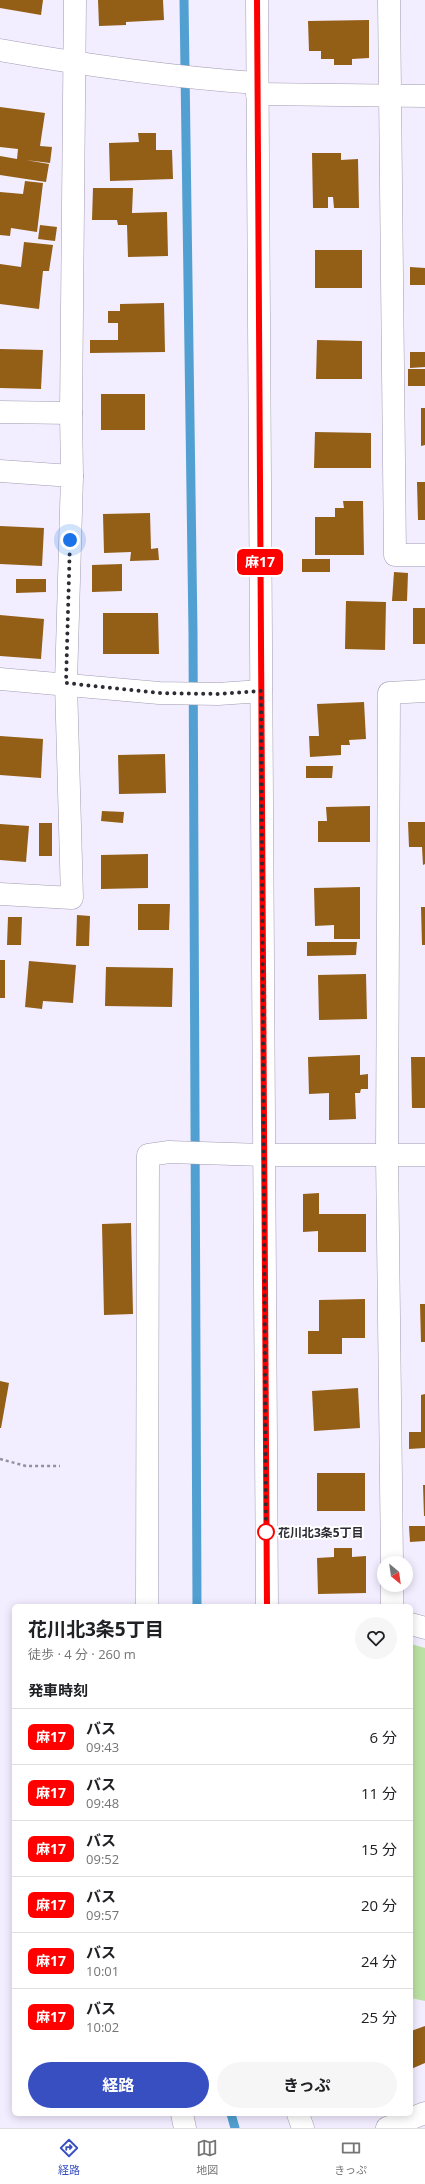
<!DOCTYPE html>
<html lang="ja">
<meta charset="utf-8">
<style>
:root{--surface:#fff;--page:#f6f6f6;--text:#202124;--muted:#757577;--line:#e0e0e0;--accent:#384fc2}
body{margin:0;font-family:"Open Sans","Noto Sans JP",sans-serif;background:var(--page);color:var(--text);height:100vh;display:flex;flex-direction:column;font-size:15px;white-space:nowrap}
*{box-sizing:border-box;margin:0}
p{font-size:13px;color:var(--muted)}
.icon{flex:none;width:22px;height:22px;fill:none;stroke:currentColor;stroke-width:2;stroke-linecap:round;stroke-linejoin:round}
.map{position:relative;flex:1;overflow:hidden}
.side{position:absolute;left:12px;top:1604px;width:401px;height:512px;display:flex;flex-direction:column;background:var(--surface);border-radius:6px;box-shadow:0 2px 10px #0003}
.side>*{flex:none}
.badge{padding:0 8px;border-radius:6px;font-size:14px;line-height:26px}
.needle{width:26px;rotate:151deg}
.buttons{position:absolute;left:377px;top:1556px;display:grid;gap:8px}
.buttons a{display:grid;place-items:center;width:36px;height:36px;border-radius:50%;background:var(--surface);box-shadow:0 2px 10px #0003;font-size:20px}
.you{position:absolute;width:20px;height:20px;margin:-10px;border:3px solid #fff;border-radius:50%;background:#1a73e8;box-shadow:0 0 0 6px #1a73e833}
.map>.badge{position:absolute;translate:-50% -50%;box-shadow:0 0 0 2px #fff}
h2{padding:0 16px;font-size:15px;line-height:36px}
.round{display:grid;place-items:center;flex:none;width:42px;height:42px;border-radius:21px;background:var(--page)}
.headline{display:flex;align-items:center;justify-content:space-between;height:68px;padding:0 16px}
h1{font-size:19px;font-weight:700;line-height:30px}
.cta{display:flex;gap:8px;margin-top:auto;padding:8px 16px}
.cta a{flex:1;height:46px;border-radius:24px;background:var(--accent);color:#fff;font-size:16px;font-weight:700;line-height:46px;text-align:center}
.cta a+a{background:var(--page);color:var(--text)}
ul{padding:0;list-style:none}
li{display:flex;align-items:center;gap:12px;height:56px;padding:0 16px;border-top:1px solid var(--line)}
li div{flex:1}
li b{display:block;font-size:15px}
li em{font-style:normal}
li .badge{min-width:44px;font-weight:700;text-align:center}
.tabs{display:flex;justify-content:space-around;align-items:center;height:56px;border-top:1px solid var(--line);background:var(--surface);font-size:11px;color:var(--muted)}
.tabs a{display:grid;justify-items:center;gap:2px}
.tabs .current{color:var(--accent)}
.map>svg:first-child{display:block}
</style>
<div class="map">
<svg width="425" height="2128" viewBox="0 0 425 2128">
<rect width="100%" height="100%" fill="#f2edff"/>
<polygon fill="#bce1a4" points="411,1644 425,1648 425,2001 411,1998"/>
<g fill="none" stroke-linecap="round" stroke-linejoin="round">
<g stroke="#51a0d1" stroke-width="9">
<polyline points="184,0 193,633 197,1606"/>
<polyline points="231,2114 235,2128"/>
</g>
</g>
<g fill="#935e16">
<polygon points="0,0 43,0 41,15 0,8"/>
<polygon points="98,0 163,0 164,20 126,22 126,25 99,26"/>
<polygon points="369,20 369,58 352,59 352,65 334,65 334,59 321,59 321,51 309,51 308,21"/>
<polygon points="0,107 45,113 40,146 52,147 50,163 26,160 49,164 46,182 0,175 0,156 17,159 18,149 0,147"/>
<polygon points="138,133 156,133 156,150 172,150 173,179 110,181 109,143 139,142"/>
<polygon points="312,153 341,153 341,160 358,159 359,208 334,208 333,197 328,197 328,208 313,208"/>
<polygon points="25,181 43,183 37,232 11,228 10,236 0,235 0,192 23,194"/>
<polygon points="93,188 133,188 132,213 167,212 168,256 128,257 127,225 118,225 117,220 92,220"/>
<polygon points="40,225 57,227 55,241 38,239"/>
<polygon points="24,242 53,245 49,271 43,271 39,309 0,304 0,264 21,267"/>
<rect x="315" y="250" width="47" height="38"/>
<polygon points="410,267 425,268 425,285 410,285"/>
<polygon points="164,303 165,352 90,353 90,340 118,340 118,323 108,323 108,311 120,311 120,304"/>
<polygon points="317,340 362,341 362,379 316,379"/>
<polygon points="0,349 43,350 41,389 0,388"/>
<polygon points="410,352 425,352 425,367 410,368"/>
<rect x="408" y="369" width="17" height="17"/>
<rect x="101" y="394" width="44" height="36"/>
<polygon points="421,408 425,408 425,445 421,446"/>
<polygon points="315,432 371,433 371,468 314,468"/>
<polygon points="417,482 425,482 425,520 418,520"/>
<polygon points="343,501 363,501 364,555 315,555 315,517 335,517 335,508 344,508"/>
<polygon points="150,513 151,549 158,548 159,560 130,561 131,552 104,553 103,514"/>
<polygon points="0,526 44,528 42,566 0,564"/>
<rect x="302" y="559" width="28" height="13"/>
<polygon points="122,564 122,591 92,592 92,565"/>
<polygon points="394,572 408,573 407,601 392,601"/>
<polygon points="16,579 46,579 46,592 16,593"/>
<polygon points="346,601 386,602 385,650 345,649"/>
<rect x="413" y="608" width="12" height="36"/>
<polygon points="103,613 158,613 159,654 103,654"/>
<polygon points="0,615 44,619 41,659 0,656"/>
<polygon points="364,702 366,739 349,740 350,745 341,745 341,755 310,757 309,736 319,736 317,704"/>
<polygon points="0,736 43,739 41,778 0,775"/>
<polygon points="165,754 166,793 119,794 118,755"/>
<polygon points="306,766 333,766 332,778 306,778"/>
<polygon points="370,806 370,842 318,842 318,821 327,821 326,807"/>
<polygon points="102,811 124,812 123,823 101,821"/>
<polygon points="408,822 425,822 425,864 423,865 422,847 409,847"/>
<rect x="39" y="823" width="13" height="33"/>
<polygon points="0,824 29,826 26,862 0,860"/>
<polygon points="148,854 148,888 101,889 101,855"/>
<polygon points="360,887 360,939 334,939 334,925 315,926 314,888"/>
<polygon points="138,904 170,904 169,930 138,930"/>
<polygon points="421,907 425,907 425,945 422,945"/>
<polygon points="77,915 90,916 89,946 76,946"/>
<polygon points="8,917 22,917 21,945 7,945"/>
<polygon points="307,942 357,942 356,955 307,956"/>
<rect x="0" y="960" width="5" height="38"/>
<polygon points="29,961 76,965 73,1003 43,1001 42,1009 25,1007"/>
<polygon points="106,967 173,968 172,1007 105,1006"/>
<polygon points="366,974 367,1019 319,1020 318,975"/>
<polygon points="360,1055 360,1075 368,1074 368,1089 361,1089 360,1093 355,1093 356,1119 329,1120 329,1093 309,1094 308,1057"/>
<polygon points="411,1057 425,1057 425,1108 412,1108"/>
<polygon points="319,1193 319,1214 366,1214 366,1252 318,1252 318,1231 303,1232 303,1194"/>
<polygon points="131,1223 133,1314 104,1315 102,1224"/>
<polygon points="365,1299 365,1338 342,1338 342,1354 308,1354 308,1331 319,1331 319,1300"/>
<polygon points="420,1304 425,1304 425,1342 421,1342"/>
<polygon points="0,1381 9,1383 1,1428 0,1428"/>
<polygon points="358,1388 360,1428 314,1431 312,1391"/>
<polygon points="425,1394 425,1448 409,1449 409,1432 421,1432 421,1395"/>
<rect x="317" y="1473" width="48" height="38"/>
<polygon points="423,1485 425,1485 425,1516 424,1516"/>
<polygon points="409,1526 425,1526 425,1541 410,1542"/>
<polygon points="334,1548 352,1548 352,1557 366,1556 366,1593 318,1594 317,1558 334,1557"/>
<polygon points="425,2026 425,2063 411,2069 411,2031"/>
</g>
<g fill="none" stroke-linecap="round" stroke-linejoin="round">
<g stroke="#a29cb1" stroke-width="23">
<g id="minor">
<polyline points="257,0 267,1606"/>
<polyline points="389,0 395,555 425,555"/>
<path d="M0 50C85 65 171 77 257 83"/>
<polyline points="257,94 425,96"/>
<polyline points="0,412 71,413 75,0"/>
<polyline points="71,413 72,476"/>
<polyline points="0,471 72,476 66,683 72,898 0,894"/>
<polyline points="0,679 159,693 218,694 261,691"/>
<polyline points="392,1563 387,1155 389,693 425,691"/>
<polyline points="392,1585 392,1606"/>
<polyline points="147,1606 148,1155 169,1152 263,1155 425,1155"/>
<polyline points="411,1624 425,1628"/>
<polyline points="182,2114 185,2128"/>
<polyline points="298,2114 303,2128"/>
<polyline points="387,2128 425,2113"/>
</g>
</g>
<polyline stroke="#94919e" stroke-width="2.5" stroke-dasharray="3 3" stroke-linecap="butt" points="0,1459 26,1466 60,1466"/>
<use href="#minor" stroke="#fff" stroke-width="22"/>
</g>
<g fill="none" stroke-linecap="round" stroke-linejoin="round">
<g stroke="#fff" stroke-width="9">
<polyline id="line" points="257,0 267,1606"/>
</g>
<use href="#line" stroke="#f00" stroke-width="6"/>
<polyline stroke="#2d2b33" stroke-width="4" stroke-dasharray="0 7.2" points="70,540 66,683 159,693 218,694 261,691 266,1532"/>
</g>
<circle fill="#fff" stroke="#f00" stroke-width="2" cx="266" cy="1532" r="8"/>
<g text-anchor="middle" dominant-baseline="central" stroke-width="4" stroke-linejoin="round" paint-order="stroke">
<g font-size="12" font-weight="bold" fill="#2d2b33" stroke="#fff" text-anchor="start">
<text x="278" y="1532">花川北3条5丁目</text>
</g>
</g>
</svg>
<div class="buttons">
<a><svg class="needle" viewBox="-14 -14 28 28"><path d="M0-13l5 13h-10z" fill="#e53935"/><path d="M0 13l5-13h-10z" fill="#757577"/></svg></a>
</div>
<div class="you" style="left:70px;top:540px"></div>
<b class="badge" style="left:260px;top:562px;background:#f00;color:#fff">麻17</b>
<section class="side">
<div class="headline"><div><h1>花川北3条5丁目</h1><p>徒歩 · 4 分 · 260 m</p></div><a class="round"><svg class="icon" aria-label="heart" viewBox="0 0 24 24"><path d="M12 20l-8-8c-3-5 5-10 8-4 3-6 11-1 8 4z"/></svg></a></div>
<h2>発車時刻</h2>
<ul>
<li><span class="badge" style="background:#f00;color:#fff">麻17</span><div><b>バス</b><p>09:43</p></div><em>6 分</em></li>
<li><span class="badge" style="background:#f00;color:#fff">麻17</span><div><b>バス</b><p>09:48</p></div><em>11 分</em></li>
<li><span class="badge" style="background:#f00;color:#fff">麻17</span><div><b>バス</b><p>09:52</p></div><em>15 分</em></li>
<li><span class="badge" style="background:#f00;color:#fff">麻17</span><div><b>バス</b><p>09:57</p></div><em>20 分</em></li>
<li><span class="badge" style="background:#f00;color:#fff">麻17</span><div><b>バス</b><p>10:01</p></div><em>24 分</em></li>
<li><span class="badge" style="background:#f00;color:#fff">麻17</span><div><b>バス</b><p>10:02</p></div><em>25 分</em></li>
</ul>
<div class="cta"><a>経路</a><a>きっぷ</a></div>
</section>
</div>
<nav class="tabs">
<a class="current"><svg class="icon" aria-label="directions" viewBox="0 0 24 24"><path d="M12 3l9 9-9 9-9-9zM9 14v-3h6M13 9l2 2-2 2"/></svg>経路</a>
<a><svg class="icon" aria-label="map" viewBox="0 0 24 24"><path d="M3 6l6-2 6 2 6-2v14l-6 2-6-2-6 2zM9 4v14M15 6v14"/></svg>地図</a>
<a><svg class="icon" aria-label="tickets" viewBox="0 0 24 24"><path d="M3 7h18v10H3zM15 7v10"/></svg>きっぷ</a>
</nav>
